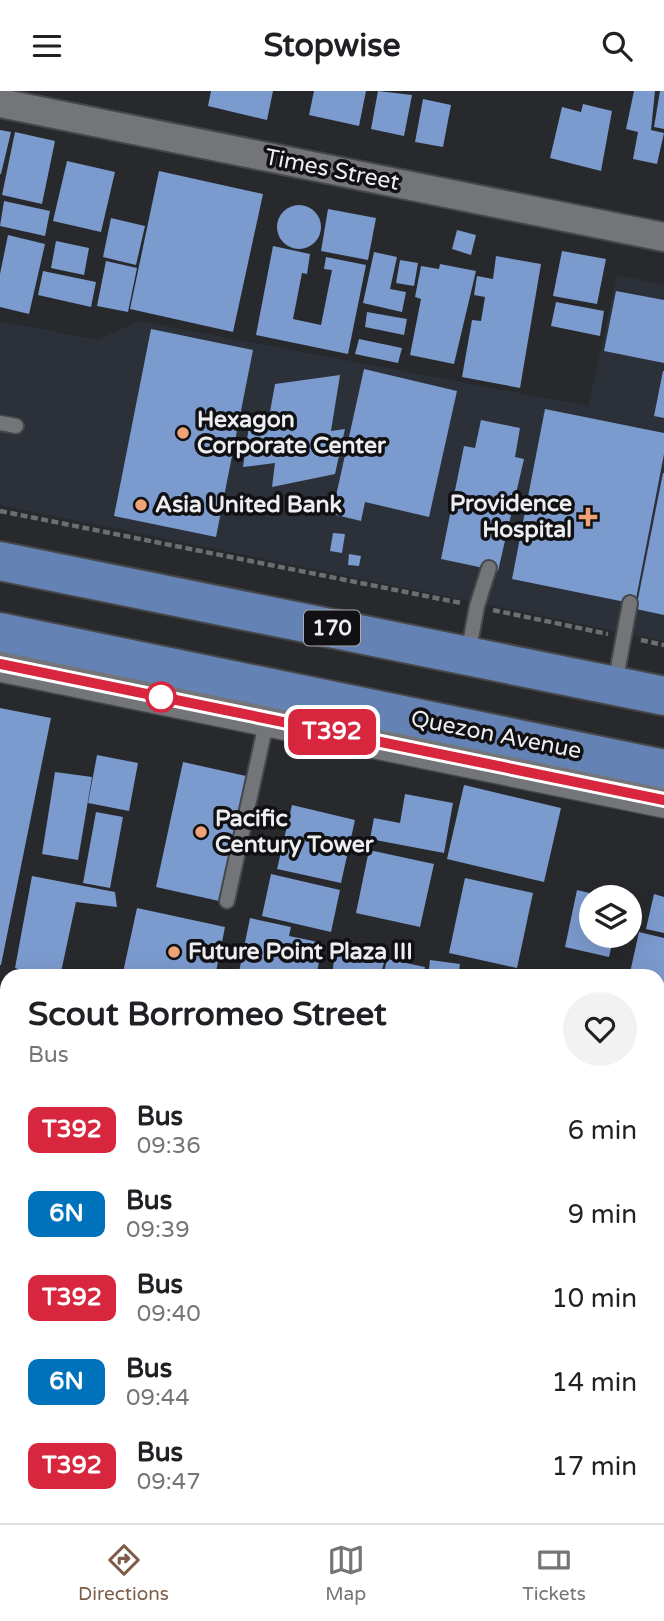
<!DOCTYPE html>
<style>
:root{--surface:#fff;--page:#f2f2f2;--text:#202124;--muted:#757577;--line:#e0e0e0;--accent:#7d5c49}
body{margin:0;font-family:"Varela Round",sans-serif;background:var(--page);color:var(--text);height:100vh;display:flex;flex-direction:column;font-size:26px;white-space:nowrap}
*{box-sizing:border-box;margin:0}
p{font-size:23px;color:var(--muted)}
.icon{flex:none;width:38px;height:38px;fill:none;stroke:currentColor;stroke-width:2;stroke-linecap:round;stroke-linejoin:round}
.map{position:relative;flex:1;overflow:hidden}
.details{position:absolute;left:0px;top:878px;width:665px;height:555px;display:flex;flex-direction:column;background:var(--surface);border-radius:21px 21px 0 0;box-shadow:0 7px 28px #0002}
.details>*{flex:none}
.badge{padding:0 14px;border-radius:10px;font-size:24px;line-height:46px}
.buttons{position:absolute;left:579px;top:794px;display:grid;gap:14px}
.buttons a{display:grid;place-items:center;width:63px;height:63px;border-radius:50%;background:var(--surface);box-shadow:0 7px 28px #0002;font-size:35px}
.map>.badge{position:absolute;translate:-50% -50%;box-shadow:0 0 0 4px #fff}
.round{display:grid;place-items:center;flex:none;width:74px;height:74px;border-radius:37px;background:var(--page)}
.summary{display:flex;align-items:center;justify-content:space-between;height:119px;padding:0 28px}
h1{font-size:33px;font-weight:800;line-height:52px}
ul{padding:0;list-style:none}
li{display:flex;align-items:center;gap:21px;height:84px;padding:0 28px}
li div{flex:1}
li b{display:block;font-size:26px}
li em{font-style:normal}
li .badge{min-width:77px;font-weight:700;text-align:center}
header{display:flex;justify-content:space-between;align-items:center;height:91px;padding:0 28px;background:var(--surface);font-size:32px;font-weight:800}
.tabs{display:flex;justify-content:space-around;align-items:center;height:98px;border-top:2px solid var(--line);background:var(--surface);font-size:19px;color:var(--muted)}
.tabs a{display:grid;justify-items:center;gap:4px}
.tabs .active{color:var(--accent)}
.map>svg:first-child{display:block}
</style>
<header><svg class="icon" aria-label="menu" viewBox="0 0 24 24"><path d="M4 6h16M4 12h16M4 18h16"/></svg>Stopwise<svg class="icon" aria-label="search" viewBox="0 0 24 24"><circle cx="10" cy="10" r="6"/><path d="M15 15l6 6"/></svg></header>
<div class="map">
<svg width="664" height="1432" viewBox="0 0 664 1432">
<rect width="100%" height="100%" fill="#27292c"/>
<polygon fill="#2b3039" points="617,184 664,194 664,550 0,414 0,230 98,249 139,230 588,315"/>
<g fill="#7b9ace">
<polygon points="211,0 273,0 267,29 208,15"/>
<polygon points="314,0 366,0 359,35 309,24"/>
<polygon points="378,0 412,4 404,45 371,38"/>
<polygon points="634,0 655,0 651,39 664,42 657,73 633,68 638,41 626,38"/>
<polygon points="660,0 664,0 664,38 654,36"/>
<polygon points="423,8 451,14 443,56 415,51"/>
<polygon points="583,13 612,20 601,80 550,67 562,16 581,21"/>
<polygon points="0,39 11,41 1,83 0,83"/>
<polygon points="15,41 55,50 42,113 2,104"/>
<polygon points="67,70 115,81 101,141 53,130"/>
<polygon points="159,80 263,103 233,241 130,218"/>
<polygon points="4,110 50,120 45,145 0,135"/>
<circle cx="299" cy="136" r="22"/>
<polygon points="328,118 376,127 368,169 321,160"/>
<polygon points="111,127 145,135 136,174 103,166"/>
<polygon points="457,139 476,144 471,164 452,158"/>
<polygon points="8,144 45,153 29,223 0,216 0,183"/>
<polygon points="56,150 89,157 84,184 51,177"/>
<polygon points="273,155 310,163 307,183 302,182 293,228 321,234 332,179 324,178 326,166 366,174 348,263 256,244"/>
<polygon points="562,160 606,168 597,213 553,205"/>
<polygon points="374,161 397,166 390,198 406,201 402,221 363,212"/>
<polygon points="496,165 541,173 520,297 462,286 472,229 481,230 485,206 474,204 477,185 493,188"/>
<polygon points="400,169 418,172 414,195 396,192"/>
<polygon points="106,170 137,177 128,221 97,215"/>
<polygon points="440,173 476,180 454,273 410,264 421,208 415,206 421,175 439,178"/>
<polygon points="43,180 96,191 91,216 38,204"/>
<polygon points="616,200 664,209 664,272 604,260"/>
<polygon points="556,211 604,220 600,245 551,235"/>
<polygon points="367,221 407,228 404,244 365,236"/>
<polygon points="151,238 253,259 216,446 114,425"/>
<polygon points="359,248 402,257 398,272 355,263"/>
<polygon points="364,278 457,300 429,426 365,411 361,430 332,423"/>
<polygon points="663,280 664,280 664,327 654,325"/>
<polygon points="340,284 331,340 345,338 335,383 272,396 275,372 243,376 249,335 268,332 275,293"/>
<polygon points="545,318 664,342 664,363 635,513 512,488"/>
<polygon points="481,329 520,337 515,366 524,368 498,480 441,468 464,355 475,357"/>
<polygon points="663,382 664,382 664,524 636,518"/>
<polygon points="333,442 345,443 342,462 330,460"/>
<polygon points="349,463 361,465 359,475 348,474"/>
<polygon points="0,617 51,627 1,874 0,874"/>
<polygon points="97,664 138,672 129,720 88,712"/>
<polygon points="183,671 246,685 219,810 156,796"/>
<polygon points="55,681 92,686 78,769 42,763"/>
<polygon points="464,694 561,717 544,791 447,768"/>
<polygon points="405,703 453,712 444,762 370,748 374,727 400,732"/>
<polygon points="292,714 355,729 341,792 277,778"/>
<polygon points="96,721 123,726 110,797 83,792"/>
<polygon points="369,759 434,773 420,836 356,822"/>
<polygon points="271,783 340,799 331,841 262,825"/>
<polygon points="32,785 115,801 117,816 76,811 60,886 42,886 15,877"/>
<polygon points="465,787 533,802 517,877 449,862"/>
<polygon points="577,799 606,806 592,807 592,845 614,845 609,866 565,856"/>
<polygon points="654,803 664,806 664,842 646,838"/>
<polygon points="137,817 225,836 215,886 122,886"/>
<polygon points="250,827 291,836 289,845 323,852 316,886 238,886"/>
<polygon points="639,841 664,847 664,907 658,905 658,886 629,886"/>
<polygon points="335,859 385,868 380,886 332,886"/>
<polygon points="387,868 425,876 423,886 383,886"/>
<polygon points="430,869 460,873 458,886 428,886"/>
<polygon points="4,892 7,893 7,926 0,925"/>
<polygon points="658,920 664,922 664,955 658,954"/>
<polygon points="658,955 664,957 664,998 658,997"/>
<polygon points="658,998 664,999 661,1024 658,1023"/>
<polygon points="0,1037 7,1038 7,1194 0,1193"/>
<polygon points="664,1383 664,1432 640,1429 658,1426 658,1407"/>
<polygon points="294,1426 635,1426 633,1432 293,1432"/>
</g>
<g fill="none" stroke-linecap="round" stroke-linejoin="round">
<g stroke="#454749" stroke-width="18">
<g id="service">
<polyline points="0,332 16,335"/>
<polyline points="468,563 477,515 489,477"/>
<polyline points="615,593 630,512"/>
<polyline points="227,810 267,628"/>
</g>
</g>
<g stroke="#454749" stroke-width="32">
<g id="minor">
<polyline points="0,12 664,146"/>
<polyline points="0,990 7,992"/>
<polyline points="658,1127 664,1128"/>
</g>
</g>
<g stroke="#454749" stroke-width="38">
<g id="tertiary">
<polyline points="0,573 664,709"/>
<polyline points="0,1405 7,1407"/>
<polyline points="103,1426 132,1432"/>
</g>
</g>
<g stroke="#454749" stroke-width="42">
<g id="primary">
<polyline points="0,470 664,605"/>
<polyline points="0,541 664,678"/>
</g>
</g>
<g stroke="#6d6e71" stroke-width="4.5" stroke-dasharray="7 3.5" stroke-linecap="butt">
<polyline points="0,420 461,512"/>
<polyline points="493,519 608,543"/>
<polyline points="641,549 664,554"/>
</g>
<use href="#service" stroke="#737579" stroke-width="14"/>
<use href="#minor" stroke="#737579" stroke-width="28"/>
<use href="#tertiary" stroke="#737579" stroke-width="35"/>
<use href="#primary" stroke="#6582b4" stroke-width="38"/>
</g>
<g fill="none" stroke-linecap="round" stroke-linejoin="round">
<g stroke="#fff" stroke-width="16">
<polyline id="line" points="0,573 664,709"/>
</g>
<use href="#line" stroke="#d7263d" stroke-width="10"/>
</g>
<g fill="#efa377" stroke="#111113" stroke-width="2.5">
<circle cx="183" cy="342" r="7"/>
<circle cx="141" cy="414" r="7"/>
<path d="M584.5 415.5h7v7h7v7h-7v7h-7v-7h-7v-7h7z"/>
<circle cx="201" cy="741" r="7"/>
<circle cx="174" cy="861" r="7"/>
</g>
<circle fill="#fff" stroke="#d7263d" stroke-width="3.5" cx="161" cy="606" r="14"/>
<g text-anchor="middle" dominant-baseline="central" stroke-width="7" stroke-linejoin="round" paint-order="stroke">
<rect fill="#111113" stroke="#abacae" stroke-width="2" x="304" y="519.5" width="56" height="35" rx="5"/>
<g font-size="21" font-weight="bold" fill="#edeef0">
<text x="332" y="537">170</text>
</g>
<g font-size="23" fill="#edeef0" stroke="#111113">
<text transform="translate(332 79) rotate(11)">Times Street</text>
<text transform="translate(496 644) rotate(11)">Quezon Avenue</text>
</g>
<g font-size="23" font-weight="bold" fill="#edeef0" stroke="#111113" text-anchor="start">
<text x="197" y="329">Hexagon<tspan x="197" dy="26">Corporate Center</tspan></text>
<text x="572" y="413" text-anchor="end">Providence<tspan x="572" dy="26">Hospital</tspan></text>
<text x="155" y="414">Asia United Bank</text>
<text x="215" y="728">Pacific<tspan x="215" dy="26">Century Tower</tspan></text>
<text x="188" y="861">Future Point Plaza III</text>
</g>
</g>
</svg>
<div class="buttons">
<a><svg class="icon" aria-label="layers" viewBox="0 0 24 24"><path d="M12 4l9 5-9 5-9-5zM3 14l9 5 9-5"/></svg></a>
</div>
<b class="badge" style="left:332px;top:641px;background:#d7263d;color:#fff">T392</b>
<section class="details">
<div class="summary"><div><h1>Scout Borromeo Street</h1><p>Bus</p></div><a class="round"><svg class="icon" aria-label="heart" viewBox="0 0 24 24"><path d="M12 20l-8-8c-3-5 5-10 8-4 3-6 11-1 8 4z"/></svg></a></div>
<ul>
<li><span class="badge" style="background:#d7263d;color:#fff">T392</span><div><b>Bus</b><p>09:36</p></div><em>6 min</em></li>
<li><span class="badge" style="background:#0072bc;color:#fff">6N</span><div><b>Bus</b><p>09:39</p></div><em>9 min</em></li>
<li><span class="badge" style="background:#d7263d;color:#fff">T392</span><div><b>Bus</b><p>09:40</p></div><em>10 min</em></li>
<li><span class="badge" style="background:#0072bc;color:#fff">6N</span><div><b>Bus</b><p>09:44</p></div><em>14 min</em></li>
<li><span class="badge" style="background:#d7263d;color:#fff">T392</span><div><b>Bus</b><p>09:47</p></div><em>17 min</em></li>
</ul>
</section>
</div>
<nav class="tabs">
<a class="active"><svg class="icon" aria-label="directions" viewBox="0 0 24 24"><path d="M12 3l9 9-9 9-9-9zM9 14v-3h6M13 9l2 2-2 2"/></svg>Directions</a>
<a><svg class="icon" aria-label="map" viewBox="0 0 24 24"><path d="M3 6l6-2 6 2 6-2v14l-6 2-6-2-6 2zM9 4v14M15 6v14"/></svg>Map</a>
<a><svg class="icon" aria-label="tickets" viewBox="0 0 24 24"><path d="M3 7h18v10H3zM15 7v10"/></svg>Tickets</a>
</nav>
